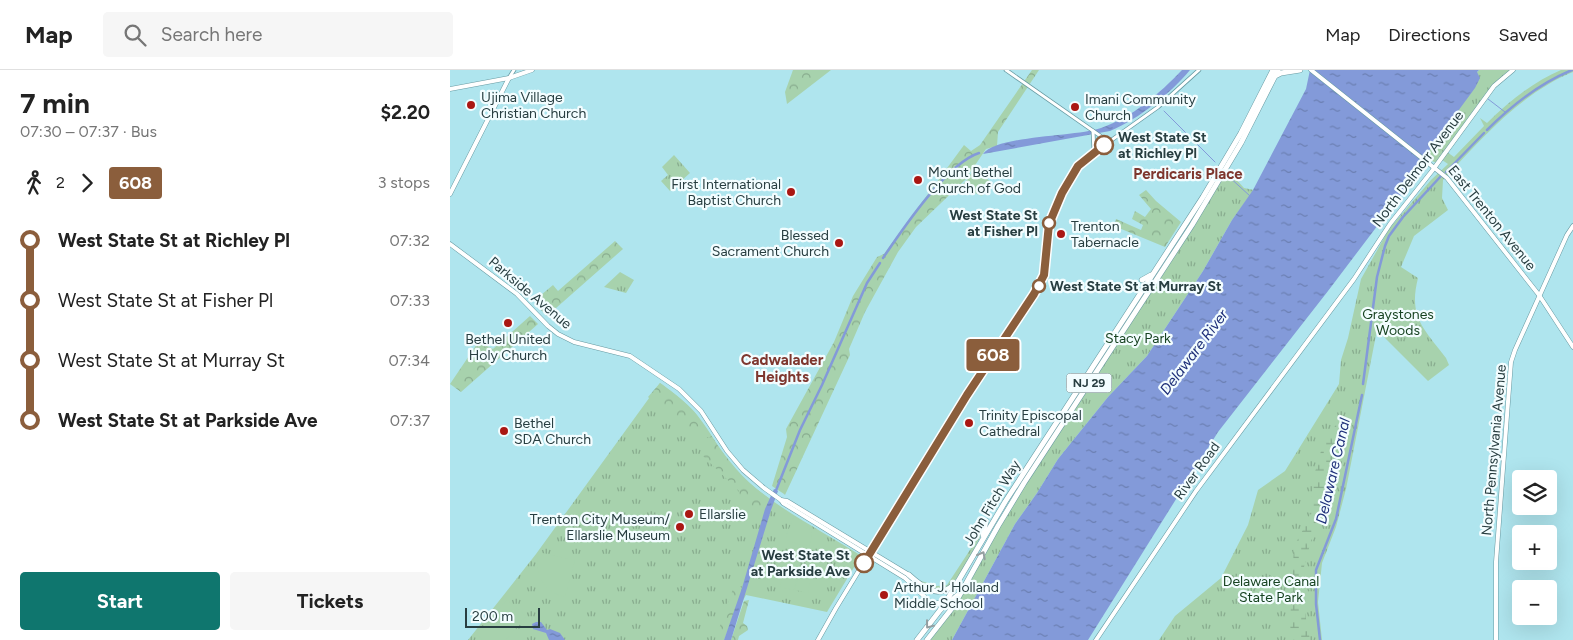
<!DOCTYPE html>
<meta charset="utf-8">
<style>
:root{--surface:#fff;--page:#f6f6f6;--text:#222;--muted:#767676;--line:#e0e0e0;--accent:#0f766e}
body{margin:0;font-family:Figtree,sans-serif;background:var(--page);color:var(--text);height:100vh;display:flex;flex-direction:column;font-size:19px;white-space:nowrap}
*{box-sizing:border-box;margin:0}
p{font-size:16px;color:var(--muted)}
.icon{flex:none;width:28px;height:28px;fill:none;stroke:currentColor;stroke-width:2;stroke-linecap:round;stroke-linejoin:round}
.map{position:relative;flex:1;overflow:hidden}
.details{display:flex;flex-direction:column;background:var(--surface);width:450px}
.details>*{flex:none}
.badge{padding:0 10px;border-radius:4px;font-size:18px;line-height:32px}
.fabs{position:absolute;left:1062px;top:400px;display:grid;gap:10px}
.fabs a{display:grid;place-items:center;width:45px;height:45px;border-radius:5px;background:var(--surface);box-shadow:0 5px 20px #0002;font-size:25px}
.scale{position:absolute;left:15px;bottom:12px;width:75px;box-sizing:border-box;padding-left:5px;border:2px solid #283e41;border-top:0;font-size:14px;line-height:18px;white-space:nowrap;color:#283e41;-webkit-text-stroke:4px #f3fdff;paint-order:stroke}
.map>.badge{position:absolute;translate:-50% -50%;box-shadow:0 0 0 2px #fff}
.legs{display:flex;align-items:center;gap:8px;height:55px;padding:0 20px;font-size:16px}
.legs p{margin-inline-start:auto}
.headline{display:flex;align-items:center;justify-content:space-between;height:85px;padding:0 20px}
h1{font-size:28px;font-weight:700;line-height:38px}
.primary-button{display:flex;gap:10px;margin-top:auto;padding:10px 20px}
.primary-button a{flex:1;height:58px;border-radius:5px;background:var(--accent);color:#fff;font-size:20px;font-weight:700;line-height:58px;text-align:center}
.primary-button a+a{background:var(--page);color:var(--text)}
ul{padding:0 20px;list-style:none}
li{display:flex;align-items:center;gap:18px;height:60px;font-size:19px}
li i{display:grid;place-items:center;width:8px;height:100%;margin:0 6px;background:currentColor}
li i::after{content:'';width:12px;height:12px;margin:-6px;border:4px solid;border-radius:50%;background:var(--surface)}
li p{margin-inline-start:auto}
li:first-child i{background:linear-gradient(#0000 50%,currentColor 0)}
li:last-child i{background:linear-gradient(currentColor 50%,#0000 0)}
header{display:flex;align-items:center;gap:30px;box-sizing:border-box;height:70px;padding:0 25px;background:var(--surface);border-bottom:1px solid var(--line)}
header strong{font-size:24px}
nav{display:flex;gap:28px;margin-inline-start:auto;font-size:18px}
.search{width:350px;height:45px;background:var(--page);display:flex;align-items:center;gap:12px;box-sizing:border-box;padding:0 18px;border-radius:5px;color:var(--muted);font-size:19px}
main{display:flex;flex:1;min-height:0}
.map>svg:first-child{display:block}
</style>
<header>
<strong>Map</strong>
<div class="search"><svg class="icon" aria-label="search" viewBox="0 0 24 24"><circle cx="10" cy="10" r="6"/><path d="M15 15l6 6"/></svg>Search here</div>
<nav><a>Map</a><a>Directions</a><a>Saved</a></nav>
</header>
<main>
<section class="details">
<div class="headline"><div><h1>7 min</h1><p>07:30 – 07:37 · Bus</p></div><b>$2.20</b></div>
<div class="legs"><svg class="icon" aria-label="walk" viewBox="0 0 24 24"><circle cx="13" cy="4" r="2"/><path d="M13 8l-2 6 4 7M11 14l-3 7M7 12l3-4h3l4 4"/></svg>2<svg class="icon" aria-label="forward" viewBox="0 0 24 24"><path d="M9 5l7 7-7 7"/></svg><b class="badge" style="background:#8b5e3c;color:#fff">608</b><p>3 stops</p></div>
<ul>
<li><i style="color:#8b5e3c"></i><b>West State St at Richley Pl</b><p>07:32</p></li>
<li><i style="color:#8b5e3c"></i><span>West State St at Fisher Pl</span><p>07:33</p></li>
<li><i style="color:#8b5e3c"></i><span>West State St at Murray St</span><p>07:34</p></li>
<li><i style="color:#8b5e3c"></i><b>West State St at Parkside Ave</b><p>07:37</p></li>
</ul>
<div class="primary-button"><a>Start</a><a>Tickets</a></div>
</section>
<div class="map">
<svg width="1123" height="570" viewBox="0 0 1123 570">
<defs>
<pattern id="grass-tufts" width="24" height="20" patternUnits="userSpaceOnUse" patternTransform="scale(1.25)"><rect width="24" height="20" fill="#a7d2ad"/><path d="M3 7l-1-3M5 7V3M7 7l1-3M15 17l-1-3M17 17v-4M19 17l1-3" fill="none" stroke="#88ac8e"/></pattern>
<pattern id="forest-crowns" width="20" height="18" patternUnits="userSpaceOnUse" patternTransform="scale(1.25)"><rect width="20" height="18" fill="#a7d2ad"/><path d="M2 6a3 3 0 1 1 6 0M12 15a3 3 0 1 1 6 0" fill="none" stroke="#88ac8e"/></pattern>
<pattern id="wetland-marsh" width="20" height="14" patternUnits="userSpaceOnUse" patternTransform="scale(1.25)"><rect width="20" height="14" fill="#a7d2ad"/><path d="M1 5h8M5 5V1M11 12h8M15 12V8" fill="none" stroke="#88ac8e"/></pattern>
<pattern id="water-ripples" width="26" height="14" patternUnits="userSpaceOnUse" patternTransform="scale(1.25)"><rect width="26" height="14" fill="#839ad9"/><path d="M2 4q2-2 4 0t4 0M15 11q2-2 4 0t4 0" fill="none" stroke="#6b7fb2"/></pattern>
</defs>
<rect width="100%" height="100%" fill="#afe5ee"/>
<g fill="url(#grass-tufts)">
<polygon points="1029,0 1063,0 1036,26 987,93 974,88 1004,47 1007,29 1011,20"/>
<path d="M1111 0H1123V2C1071 23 1030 70 993 110L992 128 998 140 964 166 951 197 968 208C958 247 974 259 996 288L999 295 978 311 927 260 896 419 886 457 872 493 868 532 872 570H709L725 546 771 508 798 455 808 420 835 401 889 314 891 290 898 268 911 209 939 159 981 110 998 94 992 90 997 82 1004 87 1034 56 1030 48 1037 53C1058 32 1083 12 1111 0Z"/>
<polygon points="224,85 240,103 220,121 211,111 218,105 212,97"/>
<polygon points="525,97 536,101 534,107 540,111 532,126 510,117 517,110"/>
<polygon points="776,98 794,118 804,120 782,150 753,201 697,286 658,327 608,389 587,423 565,454 502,570 477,570 497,546 548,456"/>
<polygon points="170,202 184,210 176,223 154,217"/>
<path d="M210 313C223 323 236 332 247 345 262 363 271 384 287 401 320 435 369 459 410 485L409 489 377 542 296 525 279 556 274 570H18L86 484Z"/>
<path d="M533 460C529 471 508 512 498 517 495 519 490 520 487 521L465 509 487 516 497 515Z"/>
</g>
<g fill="url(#forest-crowns)">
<polygon points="343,0 381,0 337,34 335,22"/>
<polygon points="582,0 589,0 548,62 547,76 536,79 515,110 466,157 448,182 415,242 399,279 400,285 335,425 334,424 322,416 337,367 336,359 384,272 403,226 427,187 434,184 514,75 521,81 530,75"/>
<polygon points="696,120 706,131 731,152 715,177 664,156 666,149 691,160 693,155 682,149 685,141 695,147 701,139 689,125"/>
<polygon points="165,171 173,179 97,246 89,238 90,236 85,230 103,215 108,221"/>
<polygon points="80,246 88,254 11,322 0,314 29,271 43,279"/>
<path d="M210 313C219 319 253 344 251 355 251 360 246 365 243 369L198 327Z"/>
<path d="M262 367C278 391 296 413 320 429L316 436 305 438 290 428 289 421 251 384 253 369Z"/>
<polygon points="285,513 292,518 290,525 274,570 265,570"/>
<polygon points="299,530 293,553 297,556 298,560 289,566 288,570 281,570 294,531"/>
</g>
<polygon fill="url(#wetland-marsh)" points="889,349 892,352 892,365 880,430 861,471 854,497 856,549 860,570 842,570 840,554 844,476 859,449 865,402 871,381"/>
<g fill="#a7d2ad">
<path d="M344 446C359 455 366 461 358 478L337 470 336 466Z"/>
<path d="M92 483 125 490 115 527C95 522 85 507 88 486Z"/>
<polygon points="337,484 351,487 344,520 330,517"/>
<polygon points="350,499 362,502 358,523 345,520"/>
<polygon points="57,530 76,546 56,570 33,570 26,564"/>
</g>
<g fill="url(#water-ripples)">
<path d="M732 0H740C719 25 690 48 660 61L533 84C547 65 626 67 651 58 683 47 709 24 732 0Z"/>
<polygon points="860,0 1029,0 1027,2 1030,8 1025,18 972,90 959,114 878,221 768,362 638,570 502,570 565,454 587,423 608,389 658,327 697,286 753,201 782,150 803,120 856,19"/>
<polygon points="324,419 328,421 321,440 281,570 274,570 292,518 315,439"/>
<polygon points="86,552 91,552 97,560 100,559 110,563 115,570 99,570 96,563 83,559 82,554"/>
</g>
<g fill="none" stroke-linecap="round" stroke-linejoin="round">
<g stroke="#839ad9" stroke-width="1">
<polyline points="1038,29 1055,42"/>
<polyline points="714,41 765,92"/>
<polyline points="777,105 800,126"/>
</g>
<g stroke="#839ad9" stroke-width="2.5">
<path d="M1037 60C1061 36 1090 13 1122 0"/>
<polyline points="996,102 1034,63"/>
<path d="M433 188C452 160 497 93 529 83"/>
<polyline points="913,314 927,207 935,176 939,166 953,147 991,106"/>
<polyline points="325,423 350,360 372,315 417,213 430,193"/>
<polyline points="870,570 866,534 866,500 886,449 912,325"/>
</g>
<g stroke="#679aa2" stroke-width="4.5">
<g id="minor">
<polyline points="556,0 659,72"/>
<polyline points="59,8 64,0"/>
<polyline points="643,61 644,82"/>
<polyline points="420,482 514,329 590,215 594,205 599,155 617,113 626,99 635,89 649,79 708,37 749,0"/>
</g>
</g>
<g stroke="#679aa2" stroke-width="5">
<g id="major">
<polyline points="861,0 997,108 1089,225 1123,277"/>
<polyline points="0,19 59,8 82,0"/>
<polyline points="0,124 59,8"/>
<polyline points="0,174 67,224 98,256 108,264 124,272 180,286 229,319 251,341 277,381 293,400 314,418 331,430 333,433 455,508 481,533"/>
<polyline points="331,430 337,431 459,505"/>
<polyline points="368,570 386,538 419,484"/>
<polyline points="646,570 746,421 904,209 940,154 982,101 1044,16 1063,0"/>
<polyline points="1046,570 1046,492 1061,292 1065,280 1117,165 1123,156"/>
</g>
</g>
<g stroke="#679aa2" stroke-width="6">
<g id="highway">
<polyline points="825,6 831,3 850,0"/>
<polyline points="692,210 701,205"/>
<polyline points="533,465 536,451"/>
<path d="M459 505C471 516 488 529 502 516"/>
<polyline points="497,530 555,432 753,127 791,63 823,0"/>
<polyline points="481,533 497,534 508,525"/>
<polyline points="467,570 491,539"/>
<polyline points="477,570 503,537 548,456 574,413 742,155 791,73 828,0"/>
</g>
</g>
<use href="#minor" stroke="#fff" stroke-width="3"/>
<use href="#major" stroke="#fff" stroke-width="4"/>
<use href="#highway" stroke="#fff" stroke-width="5"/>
<g stroke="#679aa2" stroke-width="6" stroke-linecap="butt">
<polyline id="highway-bridge" points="491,539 497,530"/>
</g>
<use href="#highway-bridge" stroke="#fff" stroke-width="5"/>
</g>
<defs><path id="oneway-chevron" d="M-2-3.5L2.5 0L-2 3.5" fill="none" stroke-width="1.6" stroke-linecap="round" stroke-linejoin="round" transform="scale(1.25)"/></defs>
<g stroke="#949ea0">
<use href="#oneway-chevron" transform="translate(532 485) rotate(-62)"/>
<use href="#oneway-chevron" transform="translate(479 555) rotate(127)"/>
</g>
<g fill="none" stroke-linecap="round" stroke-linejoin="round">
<g stroke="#fff" stroke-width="11">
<polyline id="line-1" points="414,493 517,325 584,224 594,205 599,154 612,123 628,96 654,75"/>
</g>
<use href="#line-1" stroke="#8b5e3c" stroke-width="8"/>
</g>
<g fill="#aa1713" stroke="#f3fdff" stroke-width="2">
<circle cx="21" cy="35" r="5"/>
<circle cx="625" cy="37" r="5"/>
<circle cx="468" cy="110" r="5"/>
<circle cx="341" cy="122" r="5"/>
<circle cx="611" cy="164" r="5"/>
<circle cx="389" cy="173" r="5"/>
<circle cx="58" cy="253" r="5"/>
<circle cx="519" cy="353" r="5"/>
<circle cx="54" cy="361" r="5"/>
<circle cx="239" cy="444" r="5"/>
<circle cx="230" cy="457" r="5"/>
<circle cx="434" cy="525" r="5"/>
</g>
<g fill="#fff" stroke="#8b5e3c" stroke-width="2.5">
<circle cx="654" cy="75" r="9"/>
<circle cx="599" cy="153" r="6"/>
<circle cx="589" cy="216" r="6"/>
<circle cx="414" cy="493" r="9"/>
</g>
<g text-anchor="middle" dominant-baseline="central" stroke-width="4.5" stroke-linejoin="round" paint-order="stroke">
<rect fill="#f3fdff" stroke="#65777a" stroke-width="1" x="616.5" y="303.5" width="45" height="19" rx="4"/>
<g font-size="12" font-weight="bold" fill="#283e41">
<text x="639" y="313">NJ 29</text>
</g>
<g font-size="14" fill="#283e41" stroke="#f3fdff" text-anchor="start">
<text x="31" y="27">Ujima Village<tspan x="31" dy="16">Christian Church</tspan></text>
<text x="635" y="29">Imani Community<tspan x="635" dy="16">Church</tspan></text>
<text x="478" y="102">Mount Bethel<tspan x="478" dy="16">Church of God</tspan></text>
<text x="331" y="114" text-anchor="end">First International<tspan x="331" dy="16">Baptist Church</tspan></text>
<text x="621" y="156">Trenton<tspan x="621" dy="16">Tabernacle</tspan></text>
<text x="379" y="165" text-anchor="end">Blessed<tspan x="379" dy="16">Sacrament Church</tspan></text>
<text x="58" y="269" text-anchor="middle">Bethel United<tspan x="58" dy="16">Holy Church</tspan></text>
<text x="529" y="345">Trinity Episcopal<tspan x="529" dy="16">Cathedral</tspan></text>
<text x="64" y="353">Bethel<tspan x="64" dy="16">SDA Church</tspan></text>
<text x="249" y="444">Ellarslie</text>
<text x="220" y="449" text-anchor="end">Trenton City Museum/<tspan x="220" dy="16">Ellarslie Museum</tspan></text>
<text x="444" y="517">Arthur J. Holland<tspan x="444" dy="16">Middle School</tspan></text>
</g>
<g font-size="14" font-weight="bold" fill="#283e41" stroke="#f3fdff" text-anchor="start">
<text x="668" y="67">West State St<tspan x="668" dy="16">at Richley Pl</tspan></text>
<text x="588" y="145" text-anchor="end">West State St<tspan x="588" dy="16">at Fisher Pl</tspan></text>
<text x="600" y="216">West State St at Murray St</text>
<text x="400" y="485" text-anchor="end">West State St<tspan x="400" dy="16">at Parkside Ave</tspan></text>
</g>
<g font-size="14" fill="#283e41" stroke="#f3fdff">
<text transform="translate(968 99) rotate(-53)">North Delmorr Avenue</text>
<text transform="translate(1042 148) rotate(51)">East Trenton Avenue</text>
<text transform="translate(80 223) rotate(40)">Parkside Avenue</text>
<text transform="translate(1044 380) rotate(-85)">North Pennsylvania Avenue</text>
<text transform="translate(747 401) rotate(-54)">River Road</text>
<text transform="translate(542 433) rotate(-59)">John Fitch Way</text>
</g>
<g font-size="14" fill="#174321" stroke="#f3fdff">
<text x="948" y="244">Graystones<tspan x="948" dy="16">Woods</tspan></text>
<text x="688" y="268">Stacy Park</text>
<text x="821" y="511">Delaware Canal<tspan x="821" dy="16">State Park</tspan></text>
</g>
<g font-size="15" font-weight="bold" fill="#7e372f" stroke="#f3fdff">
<text x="738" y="104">Perdicaris Place</text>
<text x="332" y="290">Cadwalader<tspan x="332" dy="17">Heights</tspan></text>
</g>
<g font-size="15" font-style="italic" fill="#1e2f79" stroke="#f3fdff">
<text transform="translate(744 282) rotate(-53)">Delaware River</text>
<text transform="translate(883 401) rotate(-77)">Delaware Canal</text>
</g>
</g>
</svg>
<div class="fabs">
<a><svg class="icon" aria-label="layers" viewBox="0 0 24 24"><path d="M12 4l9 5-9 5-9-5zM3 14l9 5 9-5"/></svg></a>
<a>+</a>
<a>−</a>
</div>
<div class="scale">200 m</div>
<b class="badge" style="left:543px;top:285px;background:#8b5e3c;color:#fff">608</b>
</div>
</main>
